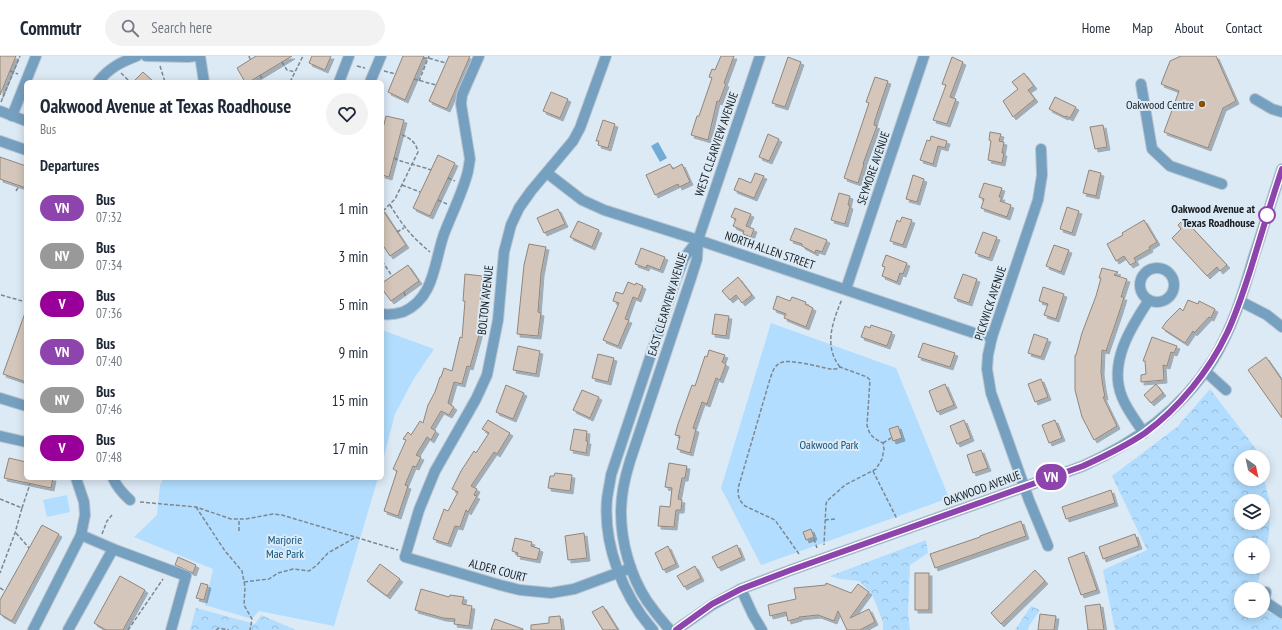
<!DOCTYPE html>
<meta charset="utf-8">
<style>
:root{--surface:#fff;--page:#f2f2f3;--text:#1f2937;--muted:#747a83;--line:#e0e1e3}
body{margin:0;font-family:"PT Sans Narrow",sans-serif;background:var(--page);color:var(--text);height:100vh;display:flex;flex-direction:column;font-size:15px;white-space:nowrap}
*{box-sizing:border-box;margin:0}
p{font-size:13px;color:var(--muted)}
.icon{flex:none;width:22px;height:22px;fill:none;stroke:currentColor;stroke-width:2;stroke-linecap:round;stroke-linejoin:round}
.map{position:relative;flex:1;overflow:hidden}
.sheet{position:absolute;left:24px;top:24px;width:360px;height:400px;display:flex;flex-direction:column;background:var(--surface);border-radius:6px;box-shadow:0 2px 10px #0003}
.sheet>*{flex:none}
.badge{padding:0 8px;border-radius:13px;font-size:14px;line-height:26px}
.needle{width:26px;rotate:147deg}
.fabs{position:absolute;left:1234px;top:394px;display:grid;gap:8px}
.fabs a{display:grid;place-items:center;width:36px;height:36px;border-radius:50%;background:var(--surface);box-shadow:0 2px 10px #0003;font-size:20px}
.map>.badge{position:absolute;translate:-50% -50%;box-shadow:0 0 0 2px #fff}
h2{padding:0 16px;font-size:15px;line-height:36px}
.round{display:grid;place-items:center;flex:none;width:42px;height:42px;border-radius:21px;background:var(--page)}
.summary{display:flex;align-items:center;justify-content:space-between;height:68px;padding:0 16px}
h1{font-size:19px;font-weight:800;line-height:30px}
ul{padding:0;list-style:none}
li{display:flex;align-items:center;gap:12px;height:48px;padding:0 16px}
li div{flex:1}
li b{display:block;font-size:15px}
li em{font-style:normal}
li .badge{min-width:44px;font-weight:700;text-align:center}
header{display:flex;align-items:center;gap:24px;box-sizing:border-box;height:56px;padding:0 20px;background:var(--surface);border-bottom:1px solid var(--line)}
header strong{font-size:19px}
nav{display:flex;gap:22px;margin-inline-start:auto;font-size:14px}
.search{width:280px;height:36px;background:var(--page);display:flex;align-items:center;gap:10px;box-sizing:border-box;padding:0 14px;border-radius:22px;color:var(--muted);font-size:15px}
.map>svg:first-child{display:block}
</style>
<header>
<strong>Commutr</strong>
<div class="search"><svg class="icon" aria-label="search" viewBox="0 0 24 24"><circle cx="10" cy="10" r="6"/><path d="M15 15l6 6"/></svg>Search here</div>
<nav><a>Home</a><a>Map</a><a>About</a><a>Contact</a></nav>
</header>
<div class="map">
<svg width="1282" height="574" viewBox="0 0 1282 574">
<defs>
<pattern id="forest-crowns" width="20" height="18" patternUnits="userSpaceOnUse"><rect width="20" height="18" fill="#b2ddfe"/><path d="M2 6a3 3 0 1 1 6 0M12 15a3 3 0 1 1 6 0" fill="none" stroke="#98bdd9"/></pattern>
<filter id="shadow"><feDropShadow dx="3" dy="3" stdDeviation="0" flood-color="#0004"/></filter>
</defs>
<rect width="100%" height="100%" fill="#dceaf6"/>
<g fill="url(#forest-crowns)" fill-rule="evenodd">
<path d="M1210 333 1256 393 1258 401H1241V423H1263V420L1270 447 1269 479 1263 505V489H1241V511H1262L1256 533H1241V555L1263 554 1282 562V574H1115L1103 514 1147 494 1112 420 1177 371ZM1241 445H1263V467H1241Z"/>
<polygon points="926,484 928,497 910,509 908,556 910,574 883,574 883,566 872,538 859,525 840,523 830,520"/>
<polygon points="1031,550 1040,554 1029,570 1028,574 1015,574"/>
<polygon points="196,552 255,568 261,559 296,574 190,574"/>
</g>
<g fill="#b2ddfe">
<polygon points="771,267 896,312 949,442 761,509 721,432"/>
<polygon points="382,274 434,293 413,324 395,358 382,408"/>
<polygon points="164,422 378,422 334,570 259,555 252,563 205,549 213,513 134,481 157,459 160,429"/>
<polygon points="67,439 70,456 47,461 43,444"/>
</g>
<polygon fill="#72abd5" points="658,86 667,102 660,106 651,90"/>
<g fill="#d4c6ba" stroke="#92857a" filter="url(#shadow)">
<polygon points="0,0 16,0 0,39"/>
<polygon points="256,0 292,0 249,26 245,26 237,12"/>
<polygon points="312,0 331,0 325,14 309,7"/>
<polygon points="403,0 424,0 405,44 388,36"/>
<polygon points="449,0 470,0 447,53 429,45"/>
<polygon points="721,0 734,0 724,27 726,28 719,46 717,45 708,84 691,79 697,60 699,60 712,22 709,21 712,13 715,14"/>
<polygon points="1181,0 1216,0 1236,45 1223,52 1208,92 1164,76 1179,35 1161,28 1170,5"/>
<polygon points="788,1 801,6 785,51 772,47"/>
<polygon points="952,1 963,6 950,41 956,43 947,68 933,64 946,29 942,28"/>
<polygon points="143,16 154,26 133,26"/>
<polygon points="1024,17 1034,30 1028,34 1035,43 1013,61 1003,45 1018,33 1012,26"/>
<polygon points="875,21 888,25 875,64 874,69 877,70 863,108 864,108 858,127 844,122 869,47 866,46"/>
<polygon points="551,36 568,43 560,62 543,55"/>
<polygon points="1055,41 1076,51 1070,62 1066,60 1065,61 1049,53"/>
<polygon points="386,60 404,64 389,121 382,119 382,77"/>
<polygon points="603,64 615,68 608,92 598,89 599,85 596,85"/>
<polygon points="1103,69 1107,91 1095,93 1090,71"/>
<polygon points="990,76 1001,78 999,85 1004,86 1002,97 1004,97 1002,107 988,104 991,85 989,84"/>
<polygon points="768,78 779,83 769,105 759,101"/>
<polygon points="931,80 947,85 945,92 938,90 933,108 920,104 927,84 930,85"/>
<polygon points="438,99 455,107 430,160 413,152"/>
<polygon points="0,101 26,110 26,132 0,123"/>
<polygon points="670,108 673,113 682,108 690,126 679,131 678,128 655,139 646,119"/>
<polygon points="1089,114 1101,117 1096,140 1083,137"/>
<polygon points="755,117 764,120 754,142 734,134 739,122 751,127"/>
<polygon points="913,119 924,123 917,146 906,143"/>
<polygon points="984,127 1002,132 999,141 1002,141 1000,145 1011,149 1007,161 981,152 984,143 979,141"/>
<polygon points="839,137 850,140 848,149 850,150 845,168 831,164"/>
<polygon points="1067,151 1079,155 1072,177 1060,173"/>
<polygon points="735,152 751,158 746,170 754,173 751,181 743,178 744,175 733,170 736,163 731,161"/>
<polygon points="382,153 406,189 390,200 382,188"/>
<polygon points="558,153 565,168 544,177 537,162"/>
<polygon points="902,161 912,164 903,189 890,185 897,164 900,166"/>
<polygon points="1184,163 1227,209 1220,215 1217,211 1207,220 1172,182 1181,173 1178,169"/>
<polygon points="1144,164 1157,186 1149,191 1150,193 1134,202 1136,206 1130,209 1124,200 1116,205 1107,188 1123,179 1122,177"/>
<polygon points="578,165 599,174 592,191 570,181"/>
<polygon points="795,172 827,184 822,196 816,194 815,197 802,190 802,188 790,184"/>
<polygon points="983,176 997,181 989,202 975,197"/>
<polygon points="529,188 546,191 541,217 538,256 541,257 538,280 517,278 524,209"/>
<polygon points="1054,189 1069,194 1061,216 1046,210"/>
<polygon points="641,192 665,201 660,214 647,209 646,212 635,208"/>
<polygon points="886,199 907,207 903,218 900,217 897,226 882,220 885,211 882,210"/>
<polygon points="408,209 419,225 391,245 382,233 382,227"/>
<polygon points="1102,212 1118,216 1114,219 1127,223 1121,241 1124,241 1119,257 1106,295 1102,294 1101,316 1103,331 1105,341 1103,341 1117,370 1094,384 1082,361 1075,334 1075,299 1076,299 1082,277 1096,240 1101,222 1099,222"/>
<polygon points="465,218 482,220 480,252 482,252 479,279 470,311 467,310 462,328 454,326 448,347 454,351 449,359 441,355 431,372 436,375 431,384 427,381 416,399 421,401 416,411 413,410 405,429 408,430 398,460 384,455 397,415 393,413 406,384 403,383 408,376 411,379 420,365 423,367 428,349 435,336 440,321 441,321 444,312 452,315 460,281 462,282 465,245 463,245"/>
<polygon points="963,218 977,223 969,247 954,242"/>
<polygon points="738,221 752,239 742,247 736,239 730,244 722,235"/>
<polygon points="628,226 635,229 636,227 643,230 638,243 633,241 625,263 629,264 618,290 603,284 619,247 613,245 616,236 623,238"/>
<polygon points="1043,231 1064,238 1056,263 1044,259 1048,248 1039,245"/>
<polygon points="777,240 790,245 792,241 806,246 805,248 813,252 806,271 784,262 786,258 773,253"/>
<polygon points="1188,244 1198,248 1199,245 1215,253 1211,262 1209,261 1194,277 1193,275 1185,287 1162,272 1166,266 1180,252 1183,255"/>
<polygon points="25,257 26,257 26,326 3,318"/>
<polygon points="715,258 729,260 726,280 712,278"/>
<polygon points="871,269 892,276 887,290 861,281 865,270 870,272"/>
<polygon points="1034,278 1048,283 1041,301 1028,297"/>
<polygon points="1152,281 1177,290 1174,297 1171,296 1167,310 1163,309 1164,324 1141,326 1141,319 1146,318 1145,305 1143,305"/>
<polygon points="923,287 955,297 950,311 918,301"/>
<polygon points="518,290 540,295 536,318 513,314"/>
<polygon points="709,294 725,299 722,306 726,308 720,324 716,322 707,348 702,346 693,372 696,373 690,397 677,393 680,380 675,379 678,368 692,329 695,330 705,300 707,301"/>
<polygon points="598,298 614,302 608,326 592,322"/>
<polygon points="1266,301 1282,324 1282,362 1248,314"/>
<polygon points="1041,323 1048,341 1035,346 1028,328"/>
<polygon points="945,328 954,349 937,356 929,335"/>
<polygon points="1156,328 1163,337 1151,347 1144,339"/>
<polygon points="506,329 524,337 513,363 496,356"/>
<polygon points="582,334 599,341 590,362 573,354"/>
<polygon points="488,364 510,377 497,398 494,396 471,430 477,433 474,439 477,440 468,456 466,454 460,471 455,470 448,488 433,483 444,453 448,455 458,436 452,433 461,415 474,395 476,397 489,377 482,373"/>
<polygon points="964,364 971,382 957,388 950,370"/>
<polygon points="1055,364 1062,382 1049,387 1042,369"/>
<polygon points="898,370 902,382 893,385 889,373"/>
<polygon points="574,373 587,375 586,385 588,385 586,397 570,394"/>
<polygon points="981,394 988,412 973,417 967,399"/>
<polygon points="9,402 26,406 26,422 53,422 51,432 4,422"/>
<polygon points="669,407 687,410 685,422 682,422 678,443 682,444 681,454 676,454 674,471 658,470 660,450 670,451 672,432 665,431"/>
<polygon points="555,417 572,419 570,435 548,432 550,420 554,420"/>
<polygon points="1111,434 1115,447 1066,463 1062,451"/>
<polygon points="1021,465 1026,480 935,512 930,498 980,481 980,480"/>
<polygon points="42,469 59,478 12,565 0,558 0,544"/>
<polygon points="811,473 814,481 806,484 803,476"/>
<polygon points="584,477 587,502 568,504 565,480"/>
<polygon points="1135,478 1139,490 1103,503 1099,491"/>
<polygon points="515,482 532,486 531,490 540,493 537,504 517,500 518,497 512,495"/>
<polygon points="737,489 742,501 718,512 712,501"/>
<polygon points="668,490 676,508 663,514 655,497"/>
<polygon points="1084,496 1097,534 1081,539 1068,502"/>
<polygon points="178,501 196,509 193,517 175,509"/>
<polygon points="380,508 400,523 387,540 367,525"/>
<polygon points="695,510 701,522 684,531 677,520"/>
<polygon points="1035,514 1045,525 1001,568 991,557"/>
<rect x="915" y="517" width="14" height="37"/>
<polygon points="120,520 145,534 123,574 106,574 94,567"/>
<polygon points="201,527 208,529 204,544 196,542"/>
<polygon points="826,527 851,537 858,528 869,536 850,562 869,553 875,566 860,574 847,574 838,555 834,565 818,559 799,561 799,562 788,565 786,556 770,560 768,549 796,543 794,532 826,529"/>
<polygon points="421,533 449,541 450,539 464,541 462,548 472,550 469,570 454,568 455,563 443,562 415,554"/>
<polygon points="1100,548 1104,574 1088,574 1085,550"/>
<polygon points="603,550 618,574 603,574 592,556"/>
<polygon points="1040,558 1056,560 1054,574 1038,574"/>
<polygon points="560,560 562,574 531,574 531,569 549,567 549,561"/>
<polygon points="495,563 523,573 523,574 491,574"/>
</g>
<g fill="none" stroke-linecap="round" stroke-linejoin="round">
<g stroke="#b9c5d0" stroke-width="12">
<g id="minor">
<polyline points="146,0 188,1 196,0"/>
<polyline points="200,0 204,26"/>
<polyline points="606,0 580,72 573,85 531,135 519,152 511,169 504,196 498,264 487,319 476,343 435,415 419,454 405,501 500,529 520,534 551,537 574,533 631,512"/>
<path d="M98 26C109 12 121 6 137 0"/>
<polyline points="339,26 349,0"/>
<polyline points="370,26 381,0"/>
<polyline points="1141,28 1152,93 1170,110 1222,128"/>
<polyline points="1255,43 1272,53 1282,56"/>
<polyline points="0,55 26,65"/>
<polyline points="12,60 36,0"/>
<polyline points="0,85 26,94"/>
<polyline points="1041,93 1042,119 1038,144 992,281 988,299 987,313 991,337 1029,444 1048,490"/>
<polyline points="547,117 582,144 604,154 698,184 974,277 992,281"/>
<circle cx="1157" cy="229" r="17"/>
<polyline points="846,233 924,0"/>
<polyline points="1240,245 1267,259 1282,271"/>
<path d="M382 258C389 259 396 258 403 256 435 242 434 206 444 178 452 157 463 136 468 115L470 103 461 48 462 39 479 0"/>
<polyline points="1205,315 1226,334"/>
<polyline points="0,342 26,350"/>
<path d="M1144 377C1136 365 1127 354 1122 341 1108 307 1131 271 1149 244"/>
<polyline points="0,380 26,386"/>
<path d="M113 422C117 431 122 437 130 444"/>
<polyline points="81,479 116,494 186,520 171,574"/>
<polyline points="741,533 753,559 762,574"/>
<polyline points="1266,536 1265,543 1267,547 1282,557"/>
<polyline points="33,574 81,479 85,459 84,446 76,422"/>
<polyline points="68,574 113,493"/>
<path d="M653 574C623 540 603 489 607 443 608 435 610 427 611 419L675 226 684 202 698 184"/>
<path d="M670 574C662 565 654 555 647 545 630 519 621 486 621 456 621 438 625 421 630 405L691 222 697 203 698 184 760 0"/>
<path d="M676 574 712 549 741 533 791 514 1083 410C1136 386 1181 354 1213 304 1232 273 1243 238 1253 203 1263 173 1272 143 1282 113"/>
</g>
</g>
<g stroke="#7d878f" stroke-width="1.5" stroke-dasharray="4 2" stroke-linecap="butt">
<polyline points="249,0 250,3"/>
<polyline points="423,2 428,2 446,7"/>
<polyline points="282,6 287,14 295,16"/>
<polyline points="160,10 165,26"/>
<polyline points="357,10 365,12"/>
<polyline points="10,15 18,18"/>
<polyline points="384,15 396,18"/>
<polyline points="121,17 130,26"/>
<polyline points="260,19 264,26"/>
<polyline points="414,23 436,29"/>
<polyline points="419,25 429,0"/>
<polyline points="290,26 303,0"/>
<polyline points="1,46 20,0"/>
<polyline points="382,75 383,75"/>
<path d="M394 102C406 108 418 109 431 114"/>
<polyline points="448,122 455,125"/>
<polyline points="402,129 420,136"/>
<polyline points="16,135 19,130"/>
<polyline points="438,144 447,148"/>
<path d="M390 149C403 170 411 180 430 196"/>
<path d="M383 155 395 143 418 96C416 86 410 82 400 78"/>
<polyline points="397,176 404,172"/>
<polyline points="382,205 392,220"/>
<polyline points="404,236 406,242"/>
<polyline points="1,239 26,246"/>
<path d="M840 311C823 290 833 265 842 243"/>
<polyline points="883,387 891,382"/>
<polyline points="873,415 897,463"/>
<polyline points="0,443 22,452 15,477 0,517"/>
<polyline points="140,446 196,451 231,463 246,463 273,458 282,459 398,494"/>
<polyline points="196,451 225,495 242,515 245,531 244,549 252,563 250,574"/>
<polyline points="22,452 30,428"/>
<polyline points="825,464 835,463"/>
<polyline points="239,475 239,463"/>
<polyline points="16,477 29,492"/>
<polyline points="102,478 107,465 112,459"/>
<polyline points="814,483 817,492"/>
<path d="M799 498 775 464 745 450C738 444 737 437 739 429L770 323C772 317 774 310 780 307 787 302 820 311 830 313H836L840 311 867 321 870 324 867 369C869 379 874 383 883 387L884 393 882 403 876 413 845 429 827 445 826 448 824 489"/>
<polyline points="244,526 269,523 278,517 293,513 309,515 317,509 328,497 356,481"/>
<polyline points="0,532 5,535"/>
<polyline points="128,574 163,523"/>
<polyline points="216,574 219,572 229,574"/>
</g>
<use href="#minor" stroke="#76a0c0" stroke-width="10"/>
</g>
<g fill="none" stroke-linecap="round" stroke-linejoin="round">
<g stroke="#fff" stroke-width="9">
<path id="line" d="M676 574 712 548 741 533 791 514 1083 410C1105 400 1126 390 1145 377 1179 352 1209 315 1227 277 1237 256 1244 234 1251 212 1261 179 1271 146 1282 113"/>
</g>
<use href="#line" stroke="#8e44ad" stroke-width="6"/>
</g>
<circle fill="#8a4f09" stroke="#dceaf6" stroke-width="1.5" cx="1202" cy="48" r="4"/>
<circle fill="#fff" stroke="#8e44ad" stroke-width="2" cx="1267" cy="159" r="8"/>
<g text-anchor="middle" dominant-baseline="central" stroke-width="4" stroke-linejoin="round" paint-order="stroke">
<g font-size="12" fill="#181e22" stroke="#dceaf6" text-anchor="end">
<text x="1194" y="48">Oakwood Centre</text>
</g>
<g font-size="12" fill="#181e22" stroke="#dceaf6">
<text transform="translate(716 88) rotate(-71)">WEST CLEARVIEW AVENUE</text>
<text transform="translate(873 112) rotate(-71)">SEYMORE AVENUE</text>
<text transform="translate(770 194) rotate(19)">NORTH ALLEN STREET</text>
<text transform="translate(485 244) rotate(-84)">BOLTON AVENUE</text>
<text transform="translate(990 247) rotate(-72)">PICKWICK AVENUE</text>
<text transform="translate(667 248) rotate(-73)">EAST CLEARVIEW AVENUE</text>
<text transform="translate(982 432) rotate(-20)">OAKWOOD AVENUE</text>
<text transform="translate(498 514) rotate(15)">ALDER COURT</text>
</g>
<g font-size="12" font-weight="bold" fill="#181e22" stroke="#dceaf6" text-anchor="end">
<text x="1255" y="152">Oakwood Avenue at<tspan x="1255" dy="14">Texas Roadhouse</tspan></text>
</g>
<g font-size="12" fill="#0f537c" stroke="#dceaf6">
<text x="829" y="388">Oakwood Park</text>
<text x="285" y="483">Marjorie<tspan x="285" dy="14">Mae Park</tspan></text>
</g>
</g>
</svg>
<div class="fabs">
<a><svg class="needle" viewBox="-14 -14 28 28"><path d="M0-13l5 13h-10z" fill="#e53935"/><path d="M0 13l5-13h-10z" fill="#747a83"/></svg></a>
<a><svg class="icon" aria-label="layers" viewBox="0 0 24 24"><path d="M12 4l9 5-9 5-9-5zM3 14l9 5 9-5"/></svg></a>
<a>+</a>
<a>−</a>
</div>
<b class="badge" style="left:1051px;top:421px;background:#8e44ad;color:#fff">VN</b>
<section class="sheet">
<div class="summary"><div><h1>Oakwood Avenue at Texas Roadhouse</h1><p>Bus</p></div><a class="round"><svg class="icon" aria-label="heart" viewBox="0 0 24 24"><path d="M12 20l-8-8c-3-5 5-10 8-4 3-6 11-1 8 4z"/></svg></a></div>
<h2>Departures</h2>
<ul>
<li><span class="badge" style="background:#8e44ad;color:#fff">VN</span><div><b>Bus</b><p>07:32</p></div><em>1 min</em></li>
<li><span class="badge" style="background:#999;color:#fff">NV</span><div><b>Bus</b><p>07:34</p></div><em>3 min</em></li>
<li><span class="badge" style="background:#909;color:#fff">V</span><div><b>Bus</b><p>07:36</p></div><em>5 min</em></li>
<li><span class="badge" style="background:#8e44ad;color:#fff">VN</span><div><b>Bus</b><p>07:40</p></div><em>9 min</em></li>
<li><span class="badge" style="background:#999;color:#fff">NV</span><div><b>Bus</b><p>07:46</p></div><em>15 min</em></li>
<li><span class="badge" style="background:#909;color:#fff">V</span><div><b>Bus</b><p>07:48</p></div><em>17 min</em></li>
</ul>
</section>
</div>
